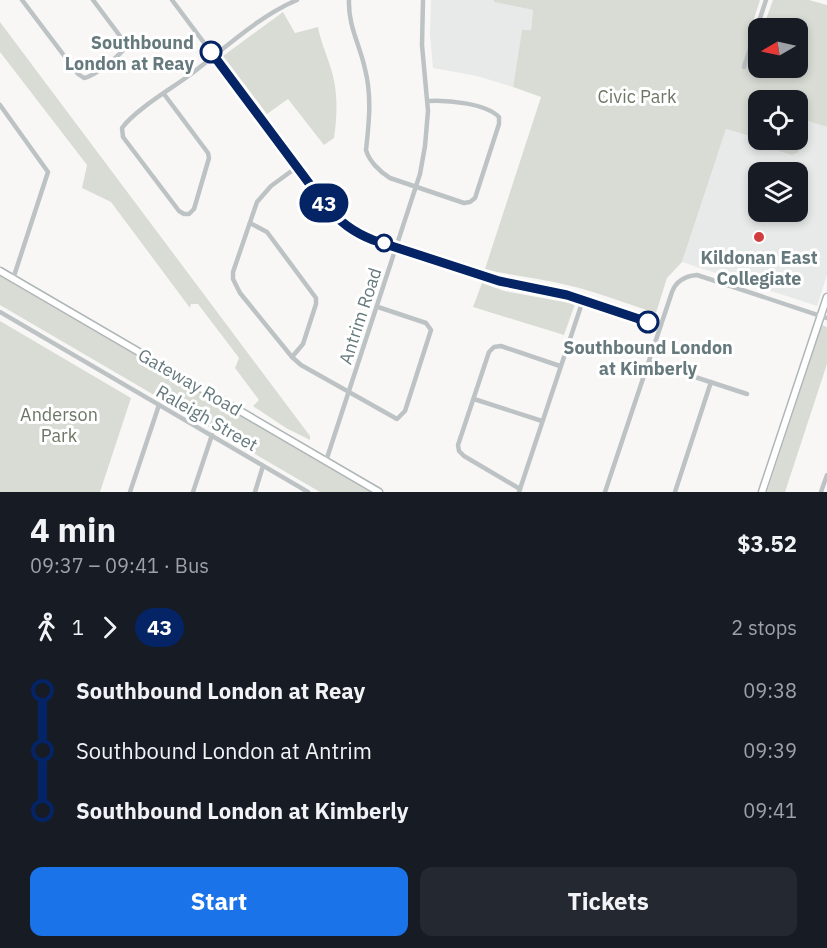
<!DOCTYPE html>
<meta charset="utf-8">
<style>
:root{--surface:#171b24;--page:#242831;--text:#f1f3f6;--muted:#9ea1a6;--accent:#1a73e8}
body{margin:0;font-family:"IBM Plex Sans",sans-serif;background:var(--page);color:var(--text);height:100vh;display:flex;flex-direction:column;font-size:22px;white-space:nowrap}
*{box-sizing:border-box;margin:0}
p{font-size:20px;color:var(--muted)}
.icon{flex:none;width:33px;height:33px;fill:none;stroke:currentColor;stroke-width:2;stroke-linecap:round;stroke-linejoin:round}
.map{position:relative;height:492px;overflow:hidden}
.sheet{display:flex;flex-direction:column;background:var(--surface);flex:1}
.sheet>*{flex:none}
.badge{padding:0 12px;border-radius:20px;font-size:21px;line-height:39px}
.needle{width:39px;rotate:261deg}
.controls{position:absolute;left:748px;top:18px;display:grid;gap:12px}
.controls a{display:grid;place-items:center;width:60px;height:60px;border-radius:12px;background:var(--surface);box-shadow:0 3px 9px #0003;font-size:30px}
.map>.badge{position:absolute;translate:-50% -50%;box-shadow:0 0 0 3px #fff}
.legs{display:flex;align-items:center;gap:9px;height:66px;padding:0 30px;font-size:20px}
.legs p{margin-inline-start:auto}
.summary{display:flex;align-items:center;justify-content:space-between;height:102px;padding:0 30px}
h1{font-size:33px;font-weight:700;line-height:45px}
.primary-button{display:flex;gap:12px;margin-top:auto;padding:12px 30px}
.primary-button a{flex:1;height:69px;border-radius:12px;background:var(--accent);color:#fff;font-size:24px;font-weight:700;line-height:69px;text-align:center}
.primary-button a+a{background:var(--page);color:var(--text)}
ul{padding:0 30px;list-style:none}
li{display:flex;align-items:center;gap:21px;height:60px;font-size:22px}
li i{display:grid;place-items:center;width:9px;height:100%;margin:0 8px;background:currentColor}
li i::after{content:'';width:15px;height:15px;margin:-8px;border:4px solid;border-radius:50%;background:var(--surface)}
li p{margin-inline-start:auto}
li:first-child i{background:linear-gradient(#0000 50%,currentColor 0)}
li:last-child i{background:linear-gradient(currentColor 50%,#0000 0)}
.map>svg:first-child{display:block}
</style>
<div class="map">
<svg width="827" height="492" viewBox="0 0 827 492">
<rect width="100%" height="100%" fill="#f8f7f5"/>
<g fill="#e8e9e9" fill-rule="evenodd">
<polygon points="431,0 494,0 495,2 533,10 531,31 522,30 513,87 477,76 433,68 430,35"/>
<path d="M808 121 827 127V275L817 306 682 262 726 129 763 141V144L798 152ZM759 172H798V212H759Z"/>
</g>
<g fill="#d9dcd5">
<path d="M494 0H760L750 31 759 34V68H798V28H763L773 0H809L827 5V127L808 121 798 152 792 155 762 145 763 141 760 140H798V100H759V139L726 129 682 262 667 278 656 313C627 304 597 292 567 285 540 278 512 276 485 269L541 97 513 87 522 30H531L533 10 494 2Z"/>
<path d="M283 12 295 33 318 27C321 44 329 59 333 76 338 96 337 118 334 138L324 145 288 99 267 114 223 56Z"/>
<polygon points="0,22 310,436 310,440 286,428 253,406 259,400 235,368 239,358 198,304 191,304 190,308 111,202 82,188 87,165 0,52"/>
<polygon points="0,276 27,292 372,492 320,492 0,305"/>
<polygon points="482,283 504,291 575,304 564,335 473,307"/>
<polygon points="0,321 131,398 100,492 0,492"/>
<polygon points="822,325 827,327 827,364 785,492 767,492"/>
</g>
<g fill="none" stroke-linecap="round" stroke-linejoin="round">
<g stroke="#afb6b8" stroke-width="9">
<g id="major">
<polyline points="0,271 379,492"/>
<polyline points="762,492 827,297"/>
</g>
</g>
<g stroke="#bdc3c5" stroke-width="4.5">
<path d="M22 0 78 74 84 78C95 76 120 56 126 46L123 40 93 0"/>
<path d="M172 0 326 206C340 222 353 232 373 240L499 281 567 295 660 326"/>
<path d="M349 0C348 26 360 45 365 69 372 96 369 123 366 150 369 161 380 172 390 178L464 203 470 202 475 198 499 124V117C485 103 447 100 428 101"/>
<polyline points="744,67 766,0"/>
<path d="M164 94 208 153 209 158 194 209 189 214H184L179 211 123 137 122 128C134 111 169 90 187 77 222 51 257 17 297 0"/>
<polyline points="0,105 48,172 13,279"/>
<polyline points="297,167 271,186 257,202 233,272 233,279 240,293 292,357 301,365 397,419 405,411 431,330 426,323 378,307"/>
<polyline points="250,223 267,232 316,298 316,304 303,344 292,357"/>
<polyline points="0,312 308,492"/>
<polyline points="649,362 747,394"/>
<polyline points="474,399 542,421"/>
<polyline points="326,461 420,174 425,146 428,111 422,45 423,0"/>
<polyline points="520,489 464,456 459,451 458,445 489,352 494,347 501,346 560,366"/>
<polyline points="130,492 159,405"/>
<polyline points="193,492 212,435"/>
<polyline points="255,492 263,466"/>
<polyline points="519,492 583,300"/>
<path d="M605 492 672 292C676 281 686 276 697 275L827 318"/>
<polyline points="675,492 711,382"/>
<polyline points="821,492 827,475"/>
</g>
<use href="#major" stroke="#fff" stroke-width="6"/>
</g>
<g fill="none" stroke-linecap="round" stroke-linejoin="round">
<g stroke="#fff" stroke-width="14">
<path id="line-1" d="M211 52 326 206C340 222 353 232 373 240L499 281 567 295 648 322"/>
</g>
<use href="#line-1" stroke="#052465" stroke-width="9"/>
</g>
<g fill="#fff" stroke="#052465" stroke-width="3">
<circle cx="211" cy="52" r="10"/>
<circle cx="384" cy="243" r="8"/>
<circle cx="648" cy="322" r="10"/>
</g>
<circle fill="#d13d3e" stroke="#fff" stroke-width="2" cx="759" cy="237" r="6"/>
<g text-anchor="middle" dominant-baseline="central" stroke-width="6" stroke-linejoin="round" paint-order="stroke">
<g font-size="18" font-weight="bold" fill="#66797d" stroke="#fff" text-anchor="end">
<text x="194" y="42">Southbound<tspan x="194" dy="21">London at Reay</tspan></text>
<text x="648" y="347" text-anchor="middle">Southbound London<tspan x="648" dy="21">at Kimberly</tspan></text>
</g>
<g font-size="18" fill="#6b7664" stroke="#fff">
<text x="637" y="96">Civic Park</text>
<text x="59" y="414">Anderson<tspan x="59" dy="21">Park</tspan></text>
</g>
<g font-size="18" font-weight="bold" fill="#66797d" stroke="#fff">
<text x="759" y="257">Kildonan East<tspan x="759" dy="21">Collegiate</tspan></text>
</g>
<g font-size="18" fill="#66797d" stroke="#fff">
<text transform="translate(360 316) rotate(-72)">Antrim Road</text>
<text transform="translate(190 382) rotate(30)">Gateway Road</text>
<text transform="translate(207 418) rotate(30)">Raleigh Street</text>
</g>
</g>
</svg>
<div class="controls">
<a><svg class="needle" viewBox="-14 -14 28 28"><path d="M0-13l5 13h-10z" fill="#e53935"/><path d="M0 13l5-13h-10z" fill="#9ea1a6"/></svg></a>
<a><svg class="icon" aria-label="locate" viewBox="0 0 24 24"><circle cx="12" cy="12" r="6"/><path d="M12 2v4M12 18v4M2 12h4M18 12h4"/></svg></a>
<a><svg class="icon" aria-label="layers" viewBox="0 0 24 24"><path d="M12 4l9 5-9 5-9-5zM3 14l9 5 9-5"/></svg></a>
</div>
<b class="badge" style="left:324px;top:203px;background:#052465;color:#fff">43</b>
</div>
<section class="sheet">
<div class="summary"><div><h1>4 min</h1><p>09:37 – 09:41 · Bus</p></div><b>$3.52</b></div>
<div class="legs"><svg class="icon" aria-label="walk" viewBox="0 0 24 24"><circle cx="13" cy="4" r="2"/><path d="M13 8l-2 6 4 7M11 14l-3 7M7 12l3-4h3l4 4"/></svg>1<svg class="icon" aria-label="forward" viewBox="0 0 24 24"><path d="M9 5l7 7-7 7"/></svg><b class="badge" style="background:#052465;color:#fff">43</b><p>2 stops</p></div>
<ul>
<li><i style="color:#052465"></i><b>Southbound London at Reay</b><p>09:38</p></li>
<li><i style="color:#052465"></i><span>Southbound London at Antrim</span><p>09:39</p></li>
<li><i style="color:#052465"></i><b>Southbound London at Kimberly</b><p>09:41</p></li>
</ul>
<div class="primary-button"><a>Start</a><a>Tickets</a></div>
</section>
